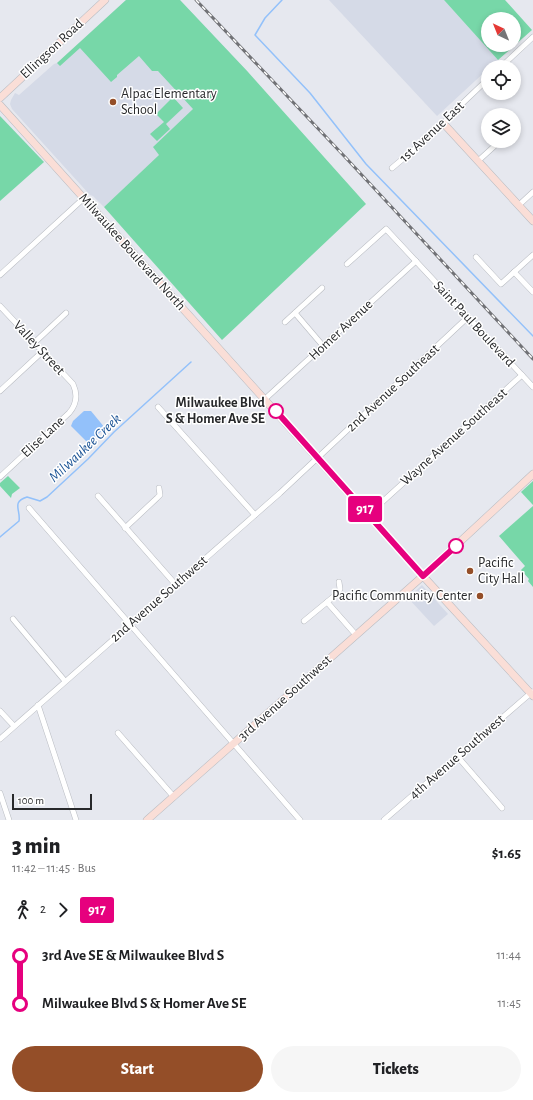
<!DOCTYPE html>
<meta charset="utf-8">
<style>
:root{--surface:#fff;--page:#f6f6f6;--text:#202124;--muted:#757577;--accent:#944e28}
body{margin:0;font-family:"Alegreya Sans",sans-serif;background:var(--page);color:var(--text);height:100vh;display:flex;flex-direction:column;font-size:15px;white-space:nowrap}
*{box-sizing:border-box;margin:0}
p{font-size:13px;color:var(--muted)}
.icon{flex:none;width:22px;height:22px;fill:none;stroke:currentColor;stroke-width:2;stroke-linecap:round;stroke-linejoin:round}
.map{position:relative;height:820px;overflow:hidden}
.details{display:flex;flex-direction:column;background:var(--surface);flex:1}
.details>*{flex:none}
.badge{padding:0 8px;border-radius:3px;font-size:14px;line-height:26px}
.needle{width:26px;rotate:317deg}
.fabs{position:absolute;left:481px;top:12px;display:grid;gap:8px}
.fabs a{display:grid;place-items:center;width:40px;height:40px;border-radius:50%;background:var(--surface);box-shadow:0 2px 6px #0003;font-size:20px}
.scale{position:absolute;left:12px;bottom:10px;width:80px;box-sizing:border-box;padding-left:4px;border:2px solid #28292b;border-top:0;font-size:11px;line-height:14px;white-space:nowrap;color:#28292b;-webkit-text-stroke:3px #fff;paint-order:stroke}
.map>.badge{position:absolute;translate:-50% -50%;box-shadow:0 0 0 2px #fff}
.legs{display:flex;align-items:center;gap:6px;height:44px;padding:0 12px;font-size:13px}
.legs p{margin-inline-start:auto}
.head{display:flex;align-items:center;justify-content:space-between;height:68px;padding:0 12px}
h1{font-size:22px;font-weight:800;line-height:30px}
.primary-button{display:flex;gap:8px;margin-top:auto;padding:8px 12px}
.primary-button a{flex:1;height:46px;border-radius:24px;background:var(--accent);color:#fff;font-size:16px;font-weight:800;line-height:46px;text-align:center}
.primary-button a+a{background:var(--page);color:var(--text)}
ul{padding:0 12px;list-style:none}
li{display:flex;align-items:center;gap:14px;height:48px;font-size:15px}
li i{display:grid;place-items:center;width:6px;height:100%;margin:0 5px;background:currentColor}
li i::after{content:'';width:10px;height:10px;margin:-5px;border:3px solid;border-radius:50%;background:var(--surface)}
li p{margin-inline-start:auto}
li:first-child i{background:linear-gradient(#0000 50%,currentColor 0)}
li:last-child i{background:linear-gradient(currentColor 50%,#0000 0)}
.map>svg:first-child{display:block}
</style>
<div class="map">
<svg width="533" height="820" viewBox="0 0 533 820">
<rect width="100%" height="100%" fill="#e6e8ef"/>
<g fill="#d5dae7">
<polygon points="126,0 180,0 248,72 104,207 93,196 90,195 12,109 10,104 11,100 15,93 19,95 54,64 57,63"/>
<polygon points="329,0 444,0 498,60 491,67 488,67 488,69 437,116"/>
<polygon points="422,585 448,614 434,626 408,598"/>
</g>
<g fill="#77d7a8" fill-rule="evenodd">
<polygon points="126,0 180,0 248,72 366,204 222,340 104,207 159,155 153,147 193,109 158,71 152,71 139,56 117,75 117,77 111,82 80,48 60,66 57,63"/>
<path d="M444 0H505L532 30 498 60ZM488 19H514V45H488Z"/>
<polygon points="173,97 183,108 166,124 170,129 157,141 150,134 164,122 156,114"/>
<polygon points="0,116 44,162 0,201"/>
<polygon points="8,476 20,488 12,494 11,498 0,486 0,483"/>
<polygon points="533,481 533,505 521,492"/>
<polygon points="533,506 533,587 528,581 529,579 521,570 525,566 499,536"/>
</g>
<polygon fill="#93c1fa" points="84,411 91,411 105,428 88,443 71,426 73,421"/>
<g fill="none" stroke-linecap="round" stroke-linejoin="round">
<g stroke="#93c1fa" stroke-width="1.5">
<polyline points="282,0 265,18 255,35 310,93 366,164 533,336"/>
<path d="M0 537 19 521C21 510 11 502 27 497L40 501 47 497 88 459 114 432 191 362"/>
</g>
<g stroke="#b9bcc2" stroke-width="6">
<g id="street">
<polyline points="501,67 533,37"/>
<polyline points="514,128 517,126"/>
<polyline points="478,161 500,141"/>
<polyline points="392,168 444,124 448,117 488,79"/>
<polyline points="519,205 533,192"/>
<polyline points="476,257 501,284 533,255"/>
<polyline points="347,264 386,229 533,387"/>
<polyline points="514,272 533,292"/>
<polyline points="0,275 84,198"/>
<path d="M0 306 73 384C78 395 77 404 69 413L0 477"/>
<polyline points="295,313 324,347"/>
<polyline points="285,322 322,288"/>
<polyline points="34,343 66,313"/>
<polyline points="0,391 42,352"/>
<polyline points="265,399 416,261"/>
<polyline points="158,407 255,515"/>
<polyline points="98,496 176,585"/>
<polyline points="29,508 300,820"/>
<polyline points="369,514 522,375"/>
<polyline points="125,528 157,498 160,495 159,488"/>
<polyline points="327,602 356,635"/>
<polyline points="13,619 65,681"/>
<polyline points="304,621 338,593 340,589 339,582"/>
<polyline points="38,705 76,820"/>
<polyline points="0,711 14,726"/>
<polyline points="118,733 174,797"/>
<polyline points="0,739 280,493 468,317"/>
<polyline points="457,756 502,808"/>
<polyline points="0,793 9,820"/>
<polyline points="384,820 532,692"/>
</g>
</g>
<g stroke="#b9bcc2" stroke-width="8">
<g id="secondary">
<polyline points="0,98 105,0"/>
<polyline points="0,105 423,576 533,696"/>
<polyline points="444,124 533,221"/>
<polyline points="147,820 423,576 533,474"/>
</g>
</g>
<use href="#street" stroke="#fff" stroke-width="5"/>
<use href="#secondary" stroke="#faded7" stroke-width="7"/>
<g stroke="#717276" stroke-width="3">
<polyline id="rail" points="196,0 346,158 533,359"/>
</g>
<use href="#rail" stroke="#fff" stroke-width="1.5" stroke-dasharray="4.5" stroke-linecap="butt"/>
</g>
<g fill="none" stroke-linecap="round" stroke-linejoin="round">
<g stroke="#fff" stroke-width="9">
<polyline id="line-1" points="276,411 423,576 456,546"/>
</g>
<use href="#line-1" stroke="#e6007e" stroke-width="6"/>
</g>
<g fill="#944e28" stroke="#fff" stroke-width="1.5">
<circle cx="113" cy="102" r="4"/>
<circle cx="470" cy="571" r="4"/>
<circle cx="480" cy="596" r="4"/>
</g>
<g fill="#fff" stroke="#e6007e" stroke-width="2">
<circle cx="276" cy="411" r="7"/>
<circle cx="456" cy="546" r="7"/>
</g>
<g text-anchor="middle" dominant-baseline="central" stroke-width="3" stroke-linejoin="round" paint-order="stroke">
<g font-size="14" fill="#28292b" stroke="#fff">
<text transform="translate(52 49) rotate(-43)">Ellingson Road</text>
<text transform="translate(432 132) rotate(-43)">1st Avenue East</text>
<text transform="translate(132 252) rotate(48)">Milwaukee Boulevard North</text>
<text transform="translate(474 324) rotate(47)">Saint Paul Boulevard</text>
<text transform="translate(341 330) rotate(-43)">Homer Avenue</text>
<text transform="translate(39 348) rotate(47)">Valley Street</text>
<text transform="translate(393 388) rotate(-43)">2nd Avenue Southeast</text>
<text transform="translate(43 437) rotate(-43)">Elise Lane</text>
<text transform="translate(454 437) rotate(-42)">Wayne Avenue Southeast</text>
<text transform="translate(159 599) rotate(-41)">2nd Avenue Southwest</text>
<text transform="translate(285 698) rotate(-42)">3rd Avenue Southwest</text>
<text transform="translate(457 757) rotate(-41)">4th Avenue Southwest</text>
</g>
<g font-size="14" fill="#28292b" stroke="#fff" text-anchor="start">
<text x="121" y="94">Alpac Elementary<tspan x="121" dy="16">School</tspan></text>
<text x="478" y="563">Pacific<tspan x="478" dy="16">City Hall</tspan></text>
<text x="472" y="596" text-anchor="end">Pacific Community Center</text>
</g>
<g font-size="14" font-weight="bold" fill="#28292b" stroke="#fff" text-anchor="end">
<text x="265" y="403">Milwaukee Blvd<tspan x="265" dy="16">S &amp; Homer Ave SE</tspan></text>
</g>
<g font-size="15" font-style="italic" fill="#1e5596" stroke="#fff">
<text transform="translate(85 448) rotate(-43)">Milwaukee Creek</text>
</g>
</g>
</svg>
<div class="fabs">
<a><svg class="needle" viewBox="-14 -14 28 28"><path d="M0-13l5 13h-10z" fill="#e53935"/><path d="M0 13l5-13h-10z" fill="#757577"/></svg></a>
<a><svg class="icon" aria-label="locate" viewBox="0 0 24 24"><circle cx="12" cy="12" r="6"/><path d="M12 2v4M12 18v4M2 12h4M18 12h4"/></svg></a>
<a><svg class="icon" aria-label="layers" viewBox="0 0 24 24"><path d="M12 4l9 5-9 5-9-5zM3 14l9 5 9-5"/></svg></a>
</div>
<div class="scale">100 m</div>
<b class="badge" style="left:365px;top:509px;background:#e6007e;color:#fff">917</b>
</div>
<section class="details">
<div class="head"><div><h1>3 min</h1><p>11:42 – 11:45 · Bus</p></div><b>$1.65</b></div>
<div class="legs"><svg class="icon" aria-label="walk" viewBox="0 0 24 24"><circle cx="13" cy="4" r="2"/><path d="M13 8l-2 6 4 7M11 14l-3 7M7 12l3-4h3l4 4"/></svg>2<svg class="icon" aria-label="forward" viewBox="0 0 24 24"><path d="M9 5l7 7-7 7"/></svg><b class="badge" style="background:#e6007e;color:#fff">917</b></div>
<ul>
<li><i style="color:#e6007e"></i><b>3rd Ave SE &amp; Milwaukee Blvd S</b><p>11:44</p></li>
<li><i style="color:#e6007e"></i><b>Milwaukee Blvd S &amp; Homer Ave SE</b><p>11:45</p></li>
</ul>
<div class="primary-button"><a>Start</a><a>Tickets</a></div>
</section>
